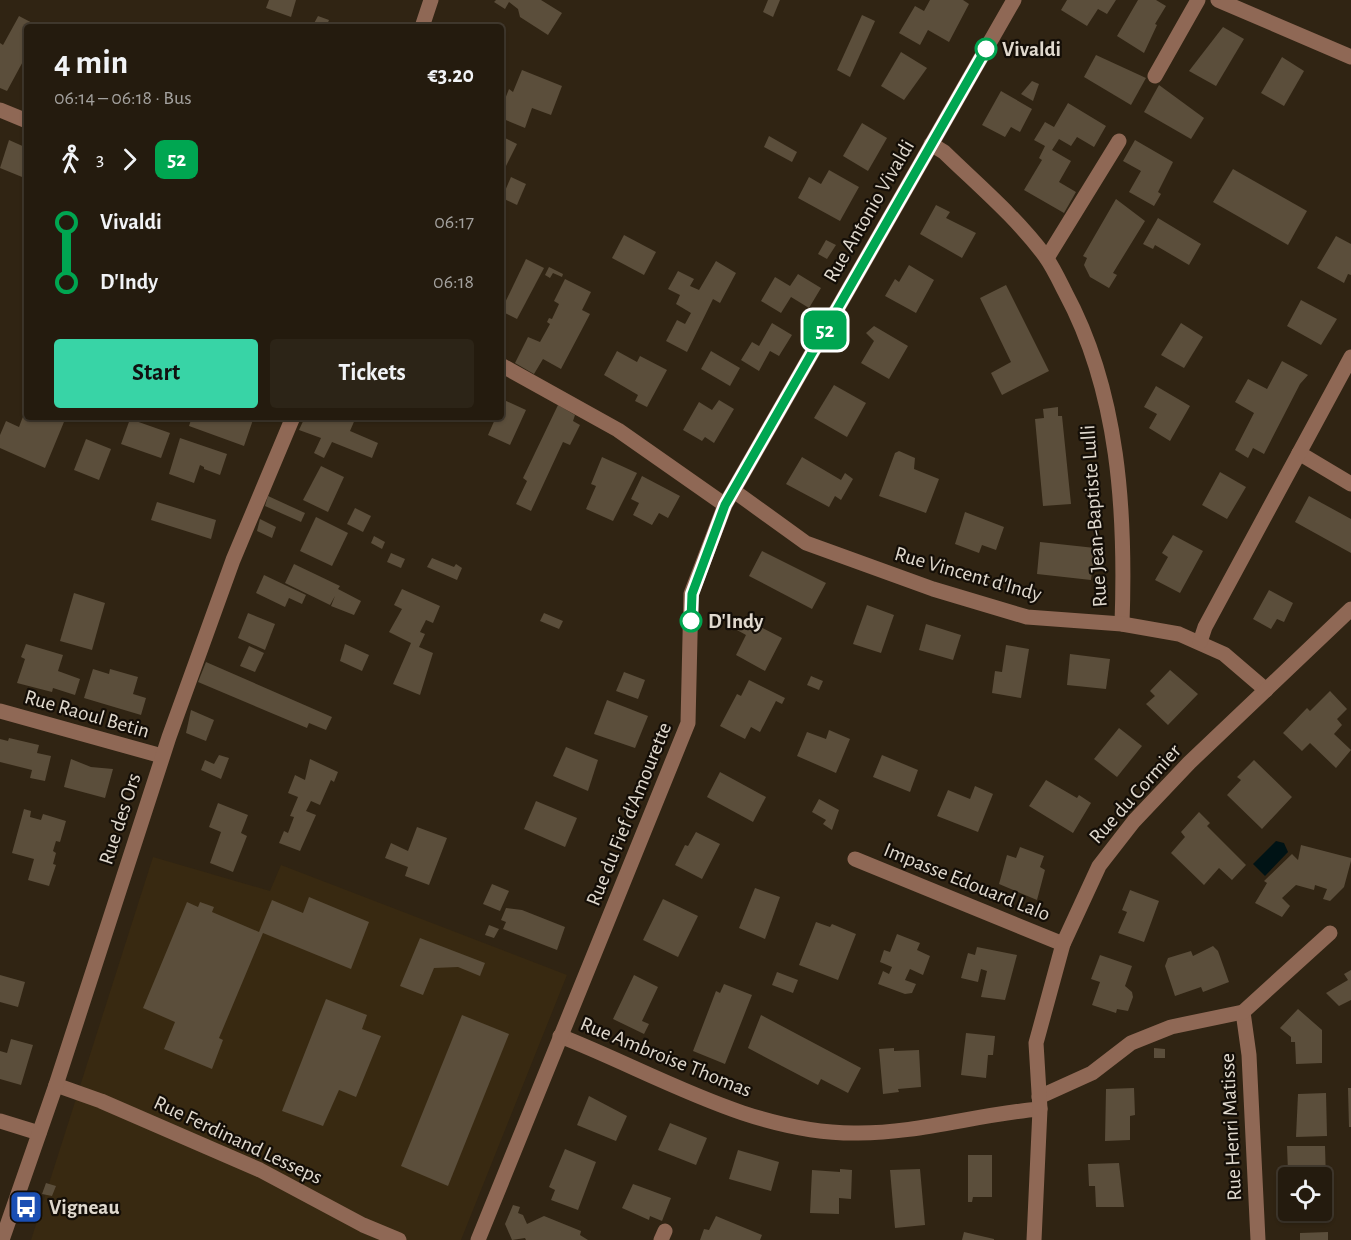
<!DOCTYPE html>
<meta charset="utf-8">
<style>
:root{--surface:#241b0e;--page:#2c2417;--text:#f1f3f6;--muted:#a3a19e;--line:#41392e;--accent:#38d4a6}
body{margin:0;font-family:"Alegreya Sans",sans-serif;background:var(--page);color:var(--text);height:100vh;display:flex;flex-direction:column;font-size:22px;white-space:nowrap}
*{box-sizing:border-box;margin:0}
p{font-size:20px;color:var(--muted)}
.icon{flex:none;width:33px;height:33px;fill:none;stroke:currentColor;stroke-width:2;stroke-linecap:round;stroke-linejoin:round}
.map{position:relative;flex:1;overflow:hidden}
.details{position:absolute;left:24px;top:24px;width:480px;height:396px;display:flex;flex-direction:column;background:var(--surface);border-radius:6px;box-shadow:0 2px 4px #0004,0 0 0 2px var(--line)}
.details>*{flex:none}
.badge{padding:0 12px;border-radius:9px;font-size:21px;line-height:39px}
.fabs{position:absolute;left:1278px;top:1167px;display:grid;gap:12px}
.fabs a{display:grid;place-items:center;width:54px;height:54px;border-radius:6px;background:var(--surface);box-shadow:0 2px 4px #0004,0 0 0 2px var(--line);font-size:30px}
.map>.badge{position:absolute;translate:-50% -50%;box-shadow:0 0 0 3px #fff}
.legs{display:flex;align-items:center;gap:9px;height:66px;padding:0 30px;font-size:20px}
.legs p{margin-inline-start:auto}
.head{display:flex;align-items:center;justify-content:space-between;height:102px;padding:0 30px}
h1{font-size:33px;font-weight:700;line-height:45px}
.primary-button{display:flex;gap:12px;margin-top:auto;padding:12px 30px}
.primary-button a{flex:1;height:69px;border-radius:6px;background:var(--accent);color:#111;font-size:24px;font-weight:700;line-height:69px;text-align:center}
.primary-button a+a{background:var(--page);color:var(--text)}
ul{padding:0 30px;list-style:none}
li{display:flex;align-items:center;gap:21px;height:60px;font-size:22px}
li i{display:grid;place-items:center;width:9px;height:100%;margin:0 8px;background:currentColor}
li i::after{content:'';width:15px;height:15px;margin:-8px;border:4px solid;border-radius:50%;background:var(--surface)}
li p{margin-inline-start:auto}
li:first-child i{background:linear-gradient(#0000 50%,currentColor 0)}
li:last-child i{background:linear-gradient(currentColor 50%,#0000 0)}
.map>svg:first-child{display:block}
</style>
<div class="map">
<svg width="1351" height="1240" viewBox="0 0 1351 1240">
<rect width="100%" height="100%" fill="#302413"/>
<polygon fill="#382911" points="153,857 270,891 281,865 567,975 461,1240 31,1240"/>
<polygon fill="#001315" points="1276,841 1284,843 1288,852 1265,876 1253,864"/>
<g fill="#5b4e3b">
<polygon points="269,0 296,0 291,17 266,8"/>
<polygon points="496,0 541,0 562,13 548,35 520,17 518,9 509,2 505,9 494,2"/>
<polygon points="768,0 780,0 773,17 763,12"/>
<polygon points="930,0 963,0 969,4 949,42 928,30 920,45 899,33 915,6 924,11"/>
<polygon points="1067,0 1116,0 1107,14 1098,9 1087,26 1061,10"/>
<polygon points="1138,0 1156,0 1166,6 1155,24 1157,25 1144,53 1117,36"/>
<polygon points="862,15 875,21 850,77 837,70"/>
<polygon points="19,16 40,27 27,27 27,54 7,91 0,88 0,43 3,45"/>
<polygon points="318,16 329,20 327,25 333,27 312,27"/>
<polygon points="1223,27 1244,39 1216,86 1189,71"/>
<polygon points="901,52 927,68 904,100 881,86"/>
<polygon points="1096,55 1146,78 1131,105 1084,77"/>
<polygon points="1282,57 1304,71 1284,106 1261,93"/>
<polygon points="522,70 562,86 551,115 532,108 525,128 501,118 501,109 509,89 513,92"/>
<polygon points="1032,81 1039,84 1033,101 1021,94"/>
<polygon points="1159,85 1204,118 1191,139 1144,112"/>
<polygon points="1001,91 1032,109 1020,132 1011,127 1005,137 982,125"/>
<polygon points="1068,103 1106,126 1094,147 1077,137 1071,146 1059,139 1052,150 1071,161 1059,182 1076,192 1064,213 1024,190 1042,160 1039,158 1045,146 1034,140 1045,122 1054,127"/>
<polygon points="862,123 887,138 868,171 843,156"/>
<polygon points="501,136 517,144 506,166 501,163"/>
<polygon points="769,136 797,152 792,162 764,147"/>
<polygon points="9,140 27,148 27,179 0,168"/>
<polygon points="1135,140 1173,162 1158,192 1161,194 1154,206 1129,192 1141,171 1123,161"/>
<polygon points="1233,169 1307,211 1288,245 1213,202"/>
<polygon points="829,170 859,187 840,221 798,198 809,177 821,184"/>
<polygon points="511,177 526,184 517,205 502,198"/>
<polygon points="1116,199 1145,221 1113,273 1117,275 1109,288 1090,277 1084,265 1087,258 1083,256"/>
<polygon points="936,205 950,212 946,218 976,233 962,258 920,234"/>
<polygon points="1158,218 1201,244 1189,265 1155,245 1153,249 1143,244"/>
<polygon points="624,235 656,252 644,275 612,258"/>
<polygon points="1336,236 1351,244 1351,275 1348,274 1344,283 1317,268"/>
<polygon points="826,240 836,245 827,259 818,254"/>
<polygon points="526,259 544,268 517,319 501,311"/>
<polygon points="716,261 736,273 720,303 713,299 687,352 666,341 677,320 685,324 691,313 676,304 680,295 668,289 678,271 694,279 690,286 699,290"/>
<polygon points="909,265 934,280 916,313 885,296 895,279 899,282"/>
<polygon points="549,267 563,274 562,277 553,273 550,278 545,275"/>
<polygon points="798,274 821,288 809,308 791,297 781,313 761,301 775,277 790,286"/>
<polygon points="565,279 591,292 582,310 590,314 561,369 543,359 534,374 515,363 528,337 540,342 550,324 547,322 549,318 552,319 559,304 554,301"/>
<polygon points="1006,285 1049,371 1002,395 991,373 1011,362 980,298"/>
<polygon points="1301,300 1337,319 1321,345 1287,326"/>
<polygon points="772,323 792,335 779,356 770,351 759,371 741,360 752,342 759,346"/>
<polygon points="1181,323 1203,337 1184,368 1161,355"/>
<polygon points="874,326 908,346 889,379 861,363 874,341 866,333"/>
<polygon points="617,351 637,362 640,356 667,370 647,407 635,401 638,395 604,375"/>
<polygon points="711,351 740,368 730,386 701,369"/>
<polygon points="1282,361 1308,375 1300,384 1264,454 1253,448 1248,458 1235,450 1254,413 1235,402 1248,379 1267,389"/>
<polygon points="834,385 866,403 847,437 814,418"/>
<polygon points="1156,386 1190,406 1170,441 1149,428 1157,414 1144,407"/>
<polygon points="504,400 526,410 510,445 488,435 496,417 501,417"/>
<polygon points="719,400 734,409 714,443 705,437 702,441 683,430 699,402 712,410"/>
<polygon points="558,405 575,415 573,421 580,425 570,445 563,442 531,511 516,504 527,481 523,478"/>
<polygon points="27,406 27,417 66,417 45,468 0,448 0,435 6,421 19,427"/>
<polygon points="1058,407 1058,416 1062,416 1071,504 1043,506 1035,419 1044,418 1043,409"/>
<polygon points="192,417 209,417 220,422 222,417 254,417 244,446 189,426"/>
<polygon points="305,417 356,417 350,431 378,443 372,458 332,442 324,458 314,453 321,438 299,430"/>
<polygon points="130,419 170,433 161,458 121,444"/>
<polygon points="180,438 227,454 220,475 204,469 204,467 200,465 194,483 169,474"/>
<polygon points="86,439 111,449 99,480 74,470"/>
<polygon points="899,451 915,458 914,469 939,479 926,513 879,496 895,453"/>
<polygon points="602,457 637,473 613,521 586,509 596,486 591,484"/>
<polygon points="802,457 841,480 845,473 853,479 841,500 835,496 829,507 786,484"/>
<polygon points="321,466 344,477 328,512 303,500"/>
<polygon points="1220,472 1246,487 1227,519 1202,505"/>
<polygon points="642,476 680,496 668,518 659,513 652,525 633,515 639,503 631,499"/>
<polygon points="268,496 305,513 301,522 265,506"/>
<polygon points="1309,496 1351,519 1351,553 1295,522"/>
<polygon points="157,502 216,520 211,539 151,520"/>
<polygon points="355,508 371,516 363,532 347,524"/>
<polygon points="965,512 1004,527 996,550 982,545 979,553 955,544"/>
<polygon points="316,517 348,533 332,566 300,551"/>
<polygon points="260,519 276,527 272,538 257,531"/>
<polygon points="1173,535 1203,551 1180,593 1155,580 1168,557 1162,553"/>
<polygon points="374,536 385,542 382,549 371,543"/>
<polygon points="1040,542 1095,548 1091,580 1037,574"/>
<polygon points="762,551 826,583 812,609 749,576"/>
<polygon points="391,553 405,559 401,568 387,562"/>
<polygon points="432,558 454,567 456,564 462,568 457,580 427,567"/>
<polygon points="294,564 340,586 338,589 361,601 354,615 331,606 335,596 330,605 285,583"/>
<polygon points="264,575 306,595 302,604 289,598 285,607 256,593"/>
<polygon points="402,589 440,606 433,623 426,620 420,632 425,634 419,647 433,653 420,695 393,684 411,643 389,632 402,609 394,605"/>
<polygon points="1269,590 1293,603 1284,622 1277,619 1271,629 1253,619"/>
<polygon points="74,593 105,603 92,650 60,641"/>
<polygon points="867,605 894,615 881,653 853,644"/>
<polygon points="248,613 275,624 265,650 238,638"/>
<polygon points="544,613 563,621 559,629 540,621"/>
<polygon points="743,618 782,638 765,671 736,655 746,635 737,630"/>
<polygon points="926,624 961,635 953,660 919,650"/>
<polygon points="26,644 63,655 58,671 80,679 75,695 53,688 52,692 17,683 25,659 21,657"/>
<polygon points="345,644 369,655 362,671 340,661"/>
<polygon points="1006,645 1029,649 1021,698 992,693 995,671 1002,672"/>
<polygon points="249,646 264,653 255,672 240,666"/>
<polygon points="1070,654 1110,659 1106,689 1067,685"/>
<polygon points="206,662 332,717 326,730 309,723 307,728 198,682"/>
<polygon points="93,669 109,674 110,669 138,677 133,694 146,698 141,715 84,698"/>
<polygon points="1170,670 1198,694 1168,725 1146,704 1155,696 1150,691"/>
<polygon points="624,672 645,680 638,699 616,691"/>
<polygon points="811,676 823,681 819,690 807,685"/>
<polygon points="749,680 785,698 782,704 776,701 760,732 751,727 745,739 720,726 737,694 741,696"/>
<polygon points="1330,691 1347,709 1337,719 1342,725 1334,734 1351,750 1336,768 1310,743 1302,751 1283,733 1307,708 1310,711"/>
<polygon points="607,700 648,716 635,748 594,734"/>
<polygon points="191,710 214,720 206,741 186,733"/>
<polygon points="1119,728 1142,746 1117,777 1094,759"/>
<polygon points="829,730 850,739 836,773 797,756 807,732 826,739"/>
<polygon points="9,738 39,745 37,753 51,756 45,781 30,778 32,770 0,762 0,739 8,741"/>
<polygon points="566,747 598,760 588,791 553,776"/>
<polygon points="219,755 229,758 221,779 201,770 205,760 214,764"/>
<polygon points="882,755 918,770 910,792 873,777"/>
<polygon points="71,759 91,767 113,769 105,798 64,787"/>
<polygon points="310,759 338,772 334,782 331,780 320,805 311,801 306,811 316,815 300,851 279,843 284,831 288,833 294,817 290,816 298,797 288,793 295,775 305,780"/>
<polygon points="1254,760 1292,797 1262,829 1227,795 1241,780 1237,777"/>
<polygon points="720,772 766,797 753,822 707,797"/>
<polygon points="1046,780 1077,798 1079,795 1091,803 1073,833 1029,806"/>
<polygon points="975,786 993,794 978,832 937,816 948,790 970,799"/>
<polygon points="819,799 839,810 832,830 823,824 826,820 812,812"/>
<polygon points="536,801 577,818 565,847 524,829"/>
<polygon points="218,803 248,815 241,833 247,836 233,872 210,863 221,832 209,827"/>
<polygon points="24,809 31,811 30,817 41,820 43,814 66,821 60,842 56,841 53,851 56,853 53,864 56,865 49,886 28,880 34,859 12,853"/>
<polygon points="1199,812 1210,823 1207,826 1246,865 1232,880 1219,868 1204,885 1171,853 1185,837 1181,832"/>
<polygon points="417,827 447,838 429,885 405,876 408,867 385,858 391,843 408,851"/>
<polygon points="696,832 720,844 702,879 675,865 685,845 688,846"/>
<polygon points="1301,845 1351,858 1351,861 1344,887 1330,901 1323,899 1327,889 1315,885 1314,890 1296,885 1282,898 1290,906 1282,917 1255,903 1267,883 1264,881 1292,854 1298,860"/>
<polygon points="1020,847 1044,856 1040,867 1045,870 1037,900 999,884 1007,855 1016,858"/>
<polygon points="492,884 509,891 500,911 483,904"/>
<polygon points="755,888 780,897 765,939 739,928"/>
<polygon points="1130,890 1159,901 1144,942 1118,933 1127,912 1122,910"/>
<polygon points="309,897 369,922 351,969 263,933 219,1038 223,1040 212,1069 164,1049 175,1022 143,1008 187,902 198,907 200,902 214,907 212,912 259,932 272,900 303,913"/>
<polygon points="663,899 698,916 678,957 643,940"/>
<polygon points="506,908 522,910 565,927 557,950 503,929 506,922 501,920"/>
<polygon points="816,922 830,927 832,924 856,934 838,980 799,965"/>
<polygon points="489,925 499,929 494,938 485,935"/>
<polygon points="897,934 920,943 917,950 930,956 923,975 910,969 905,980 916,984 912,993 905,994 878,984 883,971 889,974 892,967 880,962 884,950 890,952"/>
<polygon points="420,938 485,963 480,976 458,967 434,968 423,995 400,986"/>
<polygon points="1213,946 1218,951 1229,982 1203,992 1201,987 1175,996 1165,966 1168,958 1191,951 1193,956"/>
<polygon points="977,947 1017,955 1005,1000 981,997 987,971 981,969 978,982 961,978 968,953 975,955"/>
<polygon points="1100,955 1132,966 1125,986 1132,992 1133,997 1128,1011 1117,1009 1116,1013 1092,1005 1100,982 1091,979"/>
<polygon points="1351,970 1351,1000 1339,1006 1326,993 1348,980 1344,974"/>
<polygon points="777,972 798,980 793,993 772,985"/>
<polygon points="0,975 25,982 18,1007 0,1002"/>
<polygon points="634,975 658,987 642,1021 649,1024 644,1034 613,1019"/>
<polygon points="724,984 752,995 725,1064 693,1051 716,991 720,993"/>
<polygon points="326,999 367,1015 362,1029 381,1036 356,1097 339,1090 323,1126 282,1111"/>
<polygon points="1298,1009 1322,1030 1322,1063 1296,1064 1295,1042 1291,1042 1291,1037 1280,1028"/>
<polygon points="462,1015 509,1034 448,1186 401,1166"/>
<polygon points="761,1015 861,1068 848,1093 821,1079 818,1085 748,1048"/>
<polygon points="966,1033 995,1036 993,1055 988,1055 986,1078 961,1075"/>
<polygon points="11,1039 33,1045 21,1085 0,1079 0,1051 7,1053"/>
<polygon points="894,1048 894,1051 919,1050 921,1087 898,1089 899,1092 883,1094 879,1049"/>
<polygon points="1154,1048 1165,1049 1165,1058 1154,1058"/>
<polygon points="1134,1088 1135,1115 1130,1116 1130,1140 1105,1141 1106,1089"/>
<polygon points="1348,1088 1351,1088 1351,1127 1349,1127"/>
<polygon points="1326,1093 1327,1136 1296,1137 1298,1094"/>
<polygon points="589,1096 627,1116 616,1141 577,1125"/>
<polygon points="670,1123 707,1138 696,1165 658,1150"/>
<polygon points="1287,1146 1325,1146 1327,1216 1285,1217 1284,1192 1288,1192 1288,1210 1322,1210 1322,1178 1304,1178 1304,1171 1288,1172"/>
<polygon points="565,1149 596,1162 578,1210 551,1200 555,1190 549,1187"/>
<polygon points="738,1150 779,1162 771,1191 729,1179"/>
<polygon points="968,1155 992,1155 992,1197 973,1197 972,1202 968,1202"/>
<polygon points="1119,1163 1124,1207 1096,1207 1095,1186 1089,1186 1088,1164"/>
<polygon points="840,1169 852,1170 851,1199 839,1198 839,1214 810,1213 812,1170 840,1172"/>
<polygon points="920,1169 925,1225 895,1228 890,1170"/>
<polygon points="46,1183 56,1186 52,1196 42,1194"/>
<polygon points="633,1184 671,1198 662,1221 650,1216 649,1220 622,1208"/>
<polygon points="513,1205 520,1207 518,1213 523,1215 527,1224 544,1216 581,1231 580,1235 588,1240 526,1240 525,1238 512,1240 505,1224"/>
<polygon points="716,1216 762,1235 760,1240 700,1240 704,1229 709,1230"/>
<polygon points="964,1232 994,1239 994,1240 962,1240"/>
<polygon points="1328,1232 1328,1240 1300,1240 1300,1233"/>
</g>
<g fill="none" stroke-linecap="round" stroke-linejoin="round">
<g stroke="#8f6855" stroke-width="15">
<polyline points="1218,0 1351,57"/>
<polyline points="422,27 431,0"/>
<polyline points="1155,76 1198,0"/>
<polyline points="0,110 27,121"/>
<path d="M931 144 944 152C979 186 1016 217 1045 256 1053 267 1059 280 1065 292 1119 392 1126 512 1122 624"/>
<polyline points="1047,258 1119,141"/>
<polyline points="501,365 618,430 725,505"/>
<polyline points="1299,453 1351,484"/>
<polyline points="734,491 806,543 933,589 1027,617 1122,624 1179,634 1224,654 1266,690"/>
<polyline points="1200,642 1205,627 1351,357"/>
<polyline points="0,711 162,756"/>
<polyline points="855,859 1063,944"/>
<polyline points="1243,1012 1249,1055 1258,1240"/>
<path d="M560 1036C655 1073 750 1133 854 1133 918 1134 977 1114 1040 1109"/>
<polyline points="56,1085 101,1101 260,1170 363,1225 399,1240"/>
<polyline points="1039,1097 1092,1073 1131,1043 1171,1027 1243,1012 1330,933"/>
<polyline points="0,1121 39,1133"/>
<polyline points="2,1240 56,1085 169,737 233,560 293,417"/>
<polyline points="478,1240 688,723 691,594 725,505 1014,0"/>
<polyline points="661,1240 665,1231"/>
<polyline points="1034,1240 1040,1109 1036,1043 1063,944 1099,866 1134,821 1189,763 1351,609"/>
</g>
</g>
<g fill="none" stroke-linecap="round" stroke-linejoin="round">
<g stroke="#fff" stroke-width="14">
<polyline id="line-1" points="691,621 692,594 725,505 986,49"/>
</g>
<use href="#line-1" stroke="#00a651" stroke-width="9"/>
</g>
<defs>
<g id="bus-square" transform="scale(1.725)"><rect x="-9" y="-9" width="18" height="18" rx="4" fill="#1a4fb4" stroke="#140e07"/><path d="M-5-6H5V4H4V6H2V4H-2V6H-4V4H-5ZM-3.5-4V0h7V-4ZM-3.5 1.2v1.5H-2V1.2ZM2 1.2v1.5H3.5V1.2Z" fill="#fff"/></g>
</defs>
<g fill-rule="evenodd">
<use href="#bus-square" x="26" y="1207"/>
</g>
<g fill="#fff" stroke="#00a651" stroke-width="3">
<circle cx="986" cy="49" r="10"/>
<circle cx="691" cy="621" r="10"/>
</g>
<g text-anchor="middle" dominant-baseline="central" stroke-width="4.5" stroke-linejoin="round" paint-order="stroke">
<g font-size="21" font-weight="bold" fill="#e0d9ce" stroke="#140e07" text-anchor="start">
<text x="1002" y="49">Vivaldi</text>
<text x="708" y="621">D'Indy</text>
</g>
<g font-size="21" fill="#e0d9ce" stroke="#140e07">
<text transform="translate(869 211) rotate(-60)">Rue Antonio Vivaldi</text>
<text transform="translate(1094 516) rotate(-94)">Rue Jean-Baptiste Lulli</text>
<text transform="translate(968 574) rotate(16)">Rue Vincent d'Indy</text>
<text transform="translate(87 714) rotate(16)">Rue Raoul Betin</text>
<text transform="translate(1135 794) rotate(-48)">Rue du Cormier</text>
<text transform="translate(629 814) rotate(-68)">Rue du Fief d'Amourette</text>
<text transform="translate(120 819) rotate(-72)">Rue des Ors</text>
<text transform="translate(967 882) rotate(22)">Impasse Edouard Lalo</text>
<text transform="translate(666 1057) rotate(22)">Rue Ambroise Thomas</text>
<text transform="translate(1231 1127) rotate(-93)">Rue Henri Matisse</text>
<text transform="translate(238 1140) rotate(25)">Rue Ferdinand Lesseps</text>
</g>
<g font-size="21" font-weight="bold" fill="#e0d9ce" stroke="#140e07" text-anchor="start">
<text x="49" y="1207">Vigneau</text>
</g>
</g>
</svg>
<div class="fabs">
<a><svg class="icon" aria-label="locate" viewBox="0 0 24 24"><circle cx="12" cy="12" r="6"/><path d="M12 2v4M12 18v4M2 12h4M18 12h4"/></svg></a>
</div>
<b class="badge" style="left:825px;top:330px;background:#00a651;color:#fff">52</b>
<section class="details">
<div class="head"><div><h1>4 min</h1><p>06:14 – 06:18 · Bus</p></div><b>€3.20</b></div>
<div class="legs"><svg class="icon" aria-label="walk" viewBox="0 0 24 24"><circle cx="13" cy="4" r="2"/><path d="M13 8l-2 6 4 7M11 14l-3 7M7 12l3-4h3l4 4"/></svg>3<svg class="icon" aria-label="forward" viewBox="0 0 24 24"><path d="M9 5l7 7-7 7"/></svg><b class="badge" style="background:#00a651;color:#fff">52</b></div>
<ul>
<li><i style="color:#00a651"></i><b>Vivaldi</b><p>06:17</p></li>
<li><i style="color:#00a651"></i><b>D'Indy</b><p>06:18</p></li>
</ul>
<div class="primary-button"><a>Start</a><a>Tickets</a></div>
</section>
</div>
